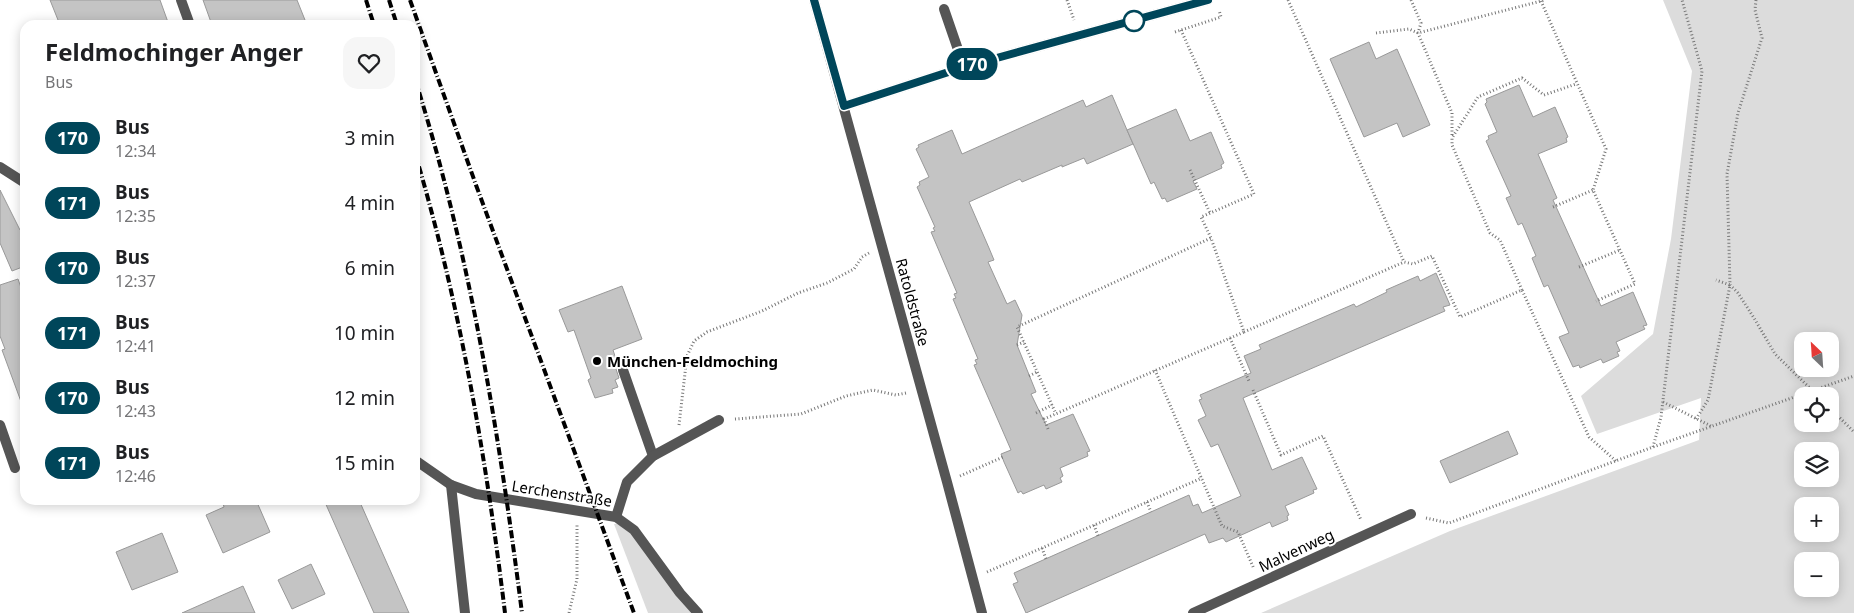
<!DOCTYPE html>
<meta charset="utf-8">
<style>
:root{--surface:#fff;--page:#f6f6f6;--text:#202124;--muted:#757577}
body{margin:0;font-family:"Noto Sans",sans-serif;background:var(--page);color:var(--text);height:100vh;display:flex;flex-direction:column;font-size:19px;white-space:nowrap}
*{box-sizing:border-box;margin:0}
p{font-size:16px;color:var(--muted)}
.icon{flex:none;width:28px;height:28px;fill:none;stroke:currentColor;stroke-width:2;stroke-linecap:round;stroke-linejoin:round}
.map{position:relative;flex:1;overflow:hidden}
.panel{position:absolute;left:20px;top:20px;width:400px;height:485px;display:flex;flex-direction:column;background:var(--surface);border-radius:15px;box-shadow:0 2px 12px #0003}
.panel>*{flex:none}
.badge{padding:0 10px;border-radius:16px;font-size:18px;line-height:32px}
.needle{width:32px;rotate:335deg}
.buttons{position:absolute;left:1794px;top:332px;display:grid;gap:10px}
.buttons a{display:grid;place-items:center;width:45px;height:45px;border-radius:10px;background:var(--surface);box-shadow:0 2px 12px #0003;font-size:25px}
.map>.badge{position:absolute;translate:-50% -50%;box-shadow:0 0 0 2px #fff}
.round{display:grid;place-items:center;flex:none;width:52px;height:52px;border-radius:15px;background:var(--page)}
.summary{display:flex;align-items:center;justify-content:space-between;height:85px;padding:0 25px}
h1{font-size:24px;font-weight:700;line-height:38px}
ul{padding:0;list-style:none}
li{display:flex;align-items:center;gap:15px;height:65px;padding:0 25px}
li div{flex:1}
li b{display:block;font-size:19px}
li em{font-style:normal}
li .badge{min-width:55px;font-weight:700;text-align:center}
.map>svg:first-child{display:block}
</style>
<div class="map">
<svg width="1854" height="613" viewBox="0 0 1854 613">
<rect width="100%" height="100%" fill="#fff"/>
<g fill="#dcdcdc" fill-rule="evenodd">
<path d="M1663 0H1854V613H1261L1450 531 1699 440 1701 398 1597 434 1581 396 1653 334 1671 239 1692 71ZM1802 341H1830V369H1802ZM1802 396H1830V424H1802ZM1802 451H1830V479H1802ZM1802 506H1830V534H1802ZM1802 561H1830V589H1802Z"/>
<polygon points="629,522 695,613 648,613 614,524"/>
</g>
<g fill="#c4c4c4" stroke="#999">
<polygon points="50,0 160,0 169,25 60,25"/>
<polygon points="203,0 297,0 307,25 212,25"/>
<polygon points="1369,42 1376,59 1397,49 1430,125 1403,137 1397,123 1364,137 1330,59"/>
<polygon points="1519,85 1533,117 1555,107 1568,137 1566,138 1567,142 1538,154 1557,198 1553,200 1601,306 1633,292 1647,325 1643,326 1645,329 1616,342 1620,351 1617,352 1619,356 1603,363 1601,359 1580,368 1579,365 1573,367 1559,337 1569,333 1548,285 1544,287 1532,258 1536,256 1522,223 1518,225 1506,198 1511,196 1486,141 1489,139 1488,136 1497,132 1485,104 1487,102 1486,99"/>
<polygon points="1112,95 1133,144 1087,164 1084,158 1062,167 1062,165 1022,182 1020,179 969,202 989,248 994,260 988,262 1007,304 1015,300 1022,315 1017,345 1036,392 1031,394 1046,425 1073,414 1090,451 1087,452 1088,456 1060,468 1063,476 1060,478 1062,482 1046,489 1044,485 1023,494 1021,491 1018,493 1004,462 1001,454 1011,450 974,365 977,364 975,360 978,359 953,299 956,298 954,294 957,293 931,232 935,231 933,228 935,227 917,187 920,185 919,182 929,177 916,149 919,147 918,145 952,130 962,154 1083,100 1086,107"/>
<polygon points="1176,109 1190,141 1211,132 1224,163 1221,165 1222,168 1193,181 1197,189 1167,202 1165,198 1162,199 1154,182 1151,184 1127,130"/>
<polygon points="0,190 20,230 25,228 25,266 12,271 0,243"/>
<polygon points="1436,273 1450,305 1443,307 1445,311 1243,398 1272,470 1302,457 1317,489 1313,490 1314,493 1285,506 1289,515 1287,516 1288,520 1272,527 1270,522 1226,542 1223,538 1209,543 1205,534 1026,613 1013,584 1018,582 1014,573 1189,495 1193,506 1198,504 1202,513 1241,496 1218,444 1211,447 1198,420 1206,416 1199,400 1202,399 1200,395 1251,373 1244,356 1261,349 1259,345 1354,304 1356,307 1387,292 1386,290 1418,276 1420,281"/>
<polygon points="18,279 25,299 25,406 23,407 2,350 5,349 0,336 0,285"/>
<polygon points="622,286 642,339 613,350 618,365 616,369 619,378 615,380 618,387 612,389 613,393 595,398 588,380 591,378 574,330 568,332 559,310"/>
<polygon points="1508,431 1518,454 1450,483 1440,461"/>
<polygon points="222,500 256,500 270,532 223,553 206,515 224,507"/>
<polygon points="324,500 359,500 409,613 374,613"/>
<polygon points="162,533 178,572 132,590 116,552"/>
<polygon points="311,564 325,594 292,609 278,580"/>
<polygon points="243,586 255,613 182,613"/>
</g>
<g fill="none" stroke-linecap="round" stroke-linejoin="round">
<g stroke="#777" stroke-width="3" stroke-dasharray="1 2.5" stroke-linecap="butt">
<polyline points="1067,0 1074,20"/>
<polyline points="1288,0 1404,262 1413,264 1432,256 1460,317 1522,290 1589,437 1616,461"/>
<polyline points="1411,0 1421,23 1418,33 1452,113 1452,137"/>
<polyline points="1756,0 1755,10 1762,38 1738,113 1727,174 1730,285 1738,293 1754,318 1775,354 1818,396"/>
<polyline points="1541,1 1606,149 1593,190 1635,284 1596,301"/>
<polyline points="1181,30 1254,194 1201,217 1211,238"/>
<polyline points="1175,32 1221,17 1219,10"/>
<polyline points="1376,33 1409,29 1418,33 1545,0"/>
<polyline points="1190,170 1210,213"/>
<polyline points="1553,207 1593,190"/>
<polyline points="1579,267 1620,250"/>
<polyline points="1522,290 1500,240 1490,233 1452,145 1452,138 1478,97 1522,78 1544,95 1576,84"/>
<polyline points="1244,332 1404,262"/>
<polyline points="1230,338 1249,381"/>
<polyline points="1017,345 1024,342"/>
<polyline points="1155,370 1222,526 1238,532 1254,569"/>
<polyline points="1029,376 1037,372"/>
<polyline points="1253,390 1281,455 1323,436 1361,520"/>
<polyline points="1663,402 1711,426"/>
<polyline points="1830,408 1854,432"/>
<polyline points="1036,413 1052,405"/>
<polyline points="735,419 801,414 846,396 873,390 896,395 906,393"/>
<polyline points="1696,419 1708,400 1730,285 1716,280"/>
<polyline points="679,425 687,356 694,341 707,332 762,311 798,293 827,283 854,269 862,257 869,253"/>
<polyline points="1048,429 1044,419 1244,332 1211,238 1017,327 1056,414"/>
<polyline points="1653,447 1661,417 1702,71 1682,0"/>
<polyline points="960,476 1003,457"/>
<polyline points="1147,502 1151,512"/>
<polyline points="1426,518 1449,523 1653,447 1854,376"/>
<polyline points="1094,525 1098,536"/>
<polyline points="1042,548 1046,559"/>
<polyline points="987,572 1202,478"/>
<polyline points="569,613 577,579 577,525"/>
</g>
<g stroke="#555" stroke-width="10">
<polyline points="181,0 190,25"/>
<polyline points="944,9 964,67"/>
<polyline points="623,370 653,456"/>
<polyline points="616,517 627,482 653,456 719,420"/>
</g>
<g stroke="#555" stroke-width="10">
<polyline points="814,0 947,482 982,613"/>
<polyline points="844,106 964,67 1208,0"/>
<polyline points="0,167 25,183"/>
<polyline points="0,425 15,468"/>
<polyline points="415,460 451,485 476,494 616,517 634,530 680,593 698,613"/>
<polyline points="451,485 465,613"/>
<polyline points="1193,613 1411,514"/>
</g>
<g stroke="#000" stroke-width="4" stroke-dasharray="8 2.5 1 2.5" stroke-linecap="butt">
<polyline points="366,0 374,25"/>
<polyline points="389,0 397,25"/>
<polyline points="410,0 476,185 634,613"/>
<path d="M415 79C470 253 499 433 522 613"/>
<path d="M415 153C460 304 486 457 505 613"/>
</g>
</g>
<g fill="none" stroke-linecap="round" stroke-linejoin="round">
<g stroke="#fff" stroke-width="11">
<polyline id="line" points="814,0 844,106 964,67 1208,0"/>
</g>
<use href="#line" stroke="#00465a" stroke-width="8"/>
</g>
<circle fill="#fff" stroke="#00465a" stroke-width="2.5" cx="1134" cy="21" r="10"/>
<circle fill="#000" stroke="#fff" stroke-width="2" cx="597" cy="361" r="5"/>
<g text-anchor="middle" dominant-baseline="central" stroke-width="4" stroke-linejoin="round" paint-order="stroke">
<g font-size="15" fill="#000" stroke="#fff">
<text transform="translate(913 302) rotate(75)">Ratoldstraße</text>
<text transform="translate(562 493) rotate(9)">Lerchenstraße</text>
<text transform="translate(1296 550) rotate(-25)">Malvenweg</text>
</g>
<g font-size="15" font-weight="bold" fill="#000" stroke="#fff" text-anchor="start">
<text x="607" y="361">München-Feldmoching</text>
</g>
</g>
</svg>
<div class="buttons">
<a><svg class="needle" viewBox="-14 -14 28 28"><path d="M0-13l5 13h-10z" fill="#e53935"/><path d="M0 13l5-13h-10z" fill="#757577"/></svg></a>
<a><svg class="icon" aria-label="locate" viewBox="0 0 24 24"><circle cx="12" cy="12" r="6"/><path d="M12 2v4M12 18v4M2 12h4M18 12h4"/></svg></a>
<a><svg class="icon" aria-label="layers" viewBox="0 0 24 24"><path d="M12 4l9 5-9 5-9-5zM3 14l9 5 9-5"/></svg></a>
<a>+</a>
<a>−</a>
</div>
<b class="badge" style="left:972px;top:64px;background:#00465a;color:#fff">170</b>
<section class="panel">
<div class="summary"><div><h1>Feldmochinger Anger</h1><p>Bus</p></div><a class="round"><svg class="icon" aria-label="heart" viewBox="0 0 24 24"><path d="M12 20l-8-8c-3-5 5-10 8-4 3-6 11-1 8 4z"/></svg></a></div>
<ul>
<li><span class="badge" style="background:#00465a;color:#fff">170</span><div><b>Bus</b><p>12:34</p></div><em>3 min</em></li>
<li><span class="badge" style="background:#00465a;color:#fff">171</span><div><b>Bus</b><p>12:35</p></div><em>4 min</em></li>
<li><span class="badge" style="background:#00465a;color:#fff">170</span><div><b>Bus</b><p>12:37</p></div><em>6 min</em></li>
<li><span class="badge" style="background:#00465a;color:#fff">171</span><div><b>Bus</b><p>12:41</p></div><em>10 min</em></li>
<li><span class="badge" style="background:#00465a;color:#fff">170</span><div><b>Bus</b><p>12:43</p></div><em>12 min</em></li>
<li><span class="badge" style="background:#00465a;color:#fff">171</span><div><b>Bus</b><p>12:46</p></div><em>15 min</em></li>
</ul>
</section>
</div>
